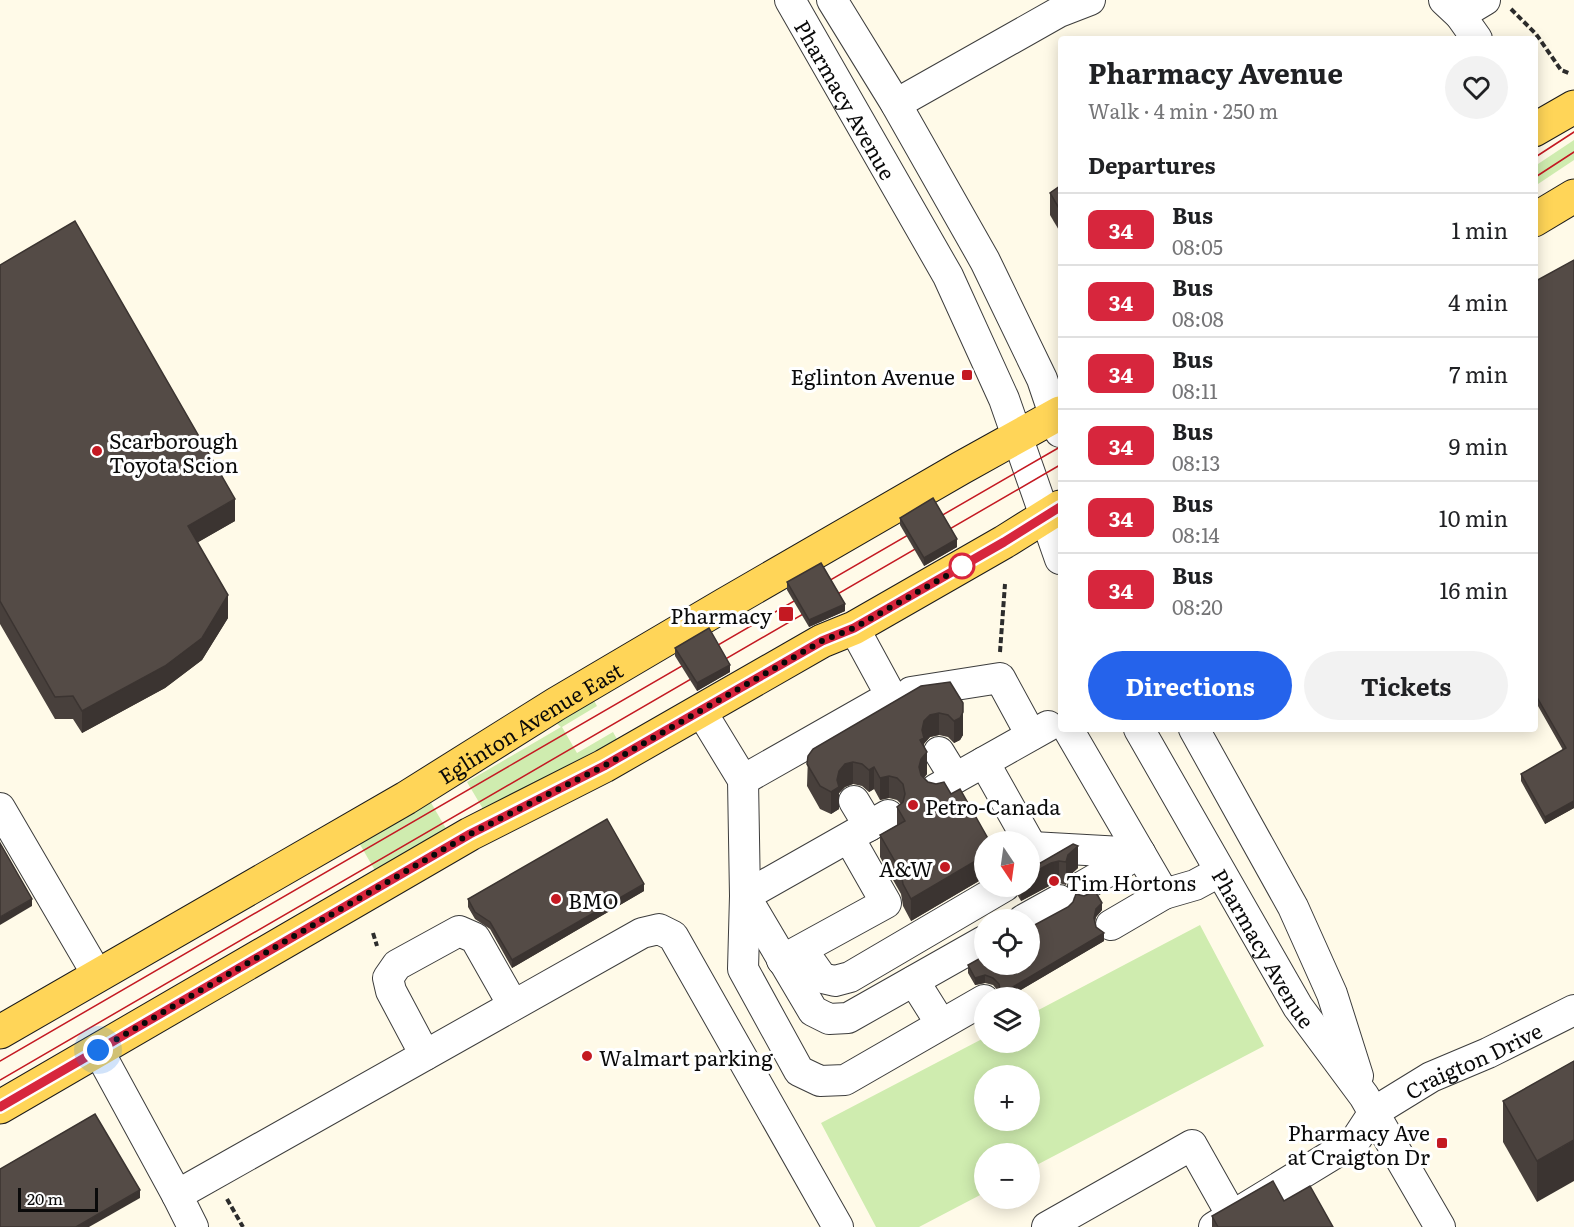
<!DOCTYPE html>
<meta charset="utf-8">
<style>
:root{--surface:#fff;--page:#f2f2f2;--text:#202124;--muted:#757577;--line:#e0e0e0;--accent:#2563eb}
body{margin:0;font-family:Literata,serif;background:var(--page);color:var(--text);height:100vh;display:flex;flex-direction:column;font-size:22px;white-space:nowrap}
*{box-sizing:border-box;margin:0}
p{font-size:20px;color:var(--muted)}
.icon{flex:none;width:33px;height:33px;fill:none;stroke:currentColor;stroke-width:2;stroke-linecap:round;stroke-linejoin:round}
.map{position:relative;flex:1;overflow:hidden}
.sheet{position:absolute;left:1058px;top:36px;width:480px;height:696px;display:flex;flex-direction:column;background:var(--surface);border-radius:6px;box-shadow:0 3px 15px #0003}
.sheet>*{flex:none}
.badge{padding:0 12px;border-radius:9px;font-size:21px;line-height:39px}
.needle{width:39px;rotate:167deg}
.buttons{position:absolute;left:974px;top:831px;display:grid;gap:12px}
.buttons a{display:grid;place-items:center;width:66px;height:66px;border-radius:50%;background:var(--surface);box-shadow:0 3px 15px #0003;font-size:30px}
.scale{position:absolute;left:18px;bottom:15px;width:80px;box-sizing:border-box;padding-left:6px;border:3px solid #0a0a0a;border-top:0;font-size:16px;line-height:21px;white-space:nowrap;color:#0a0a0a;-webkit-text-stroke:4px #fff;paint-order:stroke}
.you{position:absolute;width:30px;height:30px;margin:-15px;border:4px solid #fff;border-radius:50%;background:#1a73e8;box-shadow:0 0 0 9px #1a73e833}
.map>.badge{position:absolute;translate:-50% -50%;box-shadow:0 0 0 3px #fff}
h2{padding:0 30px;font-size:22px;line-height:54px}
.round{display:grid;place-items:center;flex:none;width:63px;height:63px;border-radius:32px;background:var(--page)}
.head{display:flex;align-items:center;justify-content:space-between;height:102px;padding:0 30px}
h1{font-size:28px;font-weight:700;line-height:45px}
.primary-button{display:flex;gap:12px;margin-top:auto;padding:12px 30px}
.primary-button a{flex:1;height:69px;border-radius:36px;background:var(--accent);color:#fff;font-size:24px;font-weight:700;line-height:69px;text-align:center}
.primary-button a+a{background:var(--page);color:var(--text)}
ul{padding:0;list-style:none}
li{display:flex;align-items:center;gap:18px;height:72px;padding:0 30px;border-top:2px solid var(--line)}
li div{flex:1}
li b{display:block;font-size:22px}
li em{font-style:normal}
li .badge{min-width:66px;font-weight:700;text-align:center}
.map>svg:first-child{display:block}
</style>
<div class="map">
<svg width="1574" height="1227" viewBox="0 0 1574 1227">
<rect width="100%" height="100%" fill="#fffae8"/>
<g fill="#cfecaf" fill-rule="evenodd">
<polygon points="1574,140 1574,160 1535,186 1535,166"/>
<polygon points="592,697 597,706 562,727 577,753 613,732 618,741 492,806 483,809 467,782 561,727 556,723"/>
<polygon points="430,801 448,832 377,874 358,841"/>
<path d="M1200 925 1264 1046 1029 1169V1154H984V1193L919 1227H876L821 1123 984 1038V1042H1029V1015ZM984 1076H1029V1120H984Z"/>
</g>
<g fill="none" stroke-linecap="round" stroke-linejoin="round">
<g stroke="#3d3d3d" stroke-width="32">
<g id="minor">
<path id="s1" d="M790 0 948 276 1004 399 1060 559"/>
<polyline points="832,0 896,104 985,261 1042,379 1060,432"/>
<polyline points="1444,0 1460,15 1477,39"/>
<polyline points="1460,15 1485,0"/>
<polyline points="896,104 1059,12 1090,0"/>
<polyline points="911,692 1000,678 1031,735"/>
<polyline points="701,711 743,780 745,896 743,969 799,1071 820,1081 845,1080 984,1000"/>
<polyline points="1068,729 1164,894 1195,885 1219,872"/>
<path id="s2" d="M1139 729 1298 1007 1364 1096 1440 1227"/>
<polyline points="1194,729 1293,907 1332,994 1358,1076"/>
<polyline points="939,752 955,778"/>
<polyline points="984,762 1029,842"/>
<polyline points="743,780 891,696 854,628"/>
<polyline points="936,789 1048,726"/>
<polyline points="854,801 869,826"/>
<polyline points="0,808 98,976"/>
<polyline points="1029,842 1032,847 1140,853"/>
<polyline points="1083,886 1140,853"/>
<polyline points="745,896 813,1011 829,1019 848,1018 984,941"/>
<polyline points="745,896 888,815"/>
<polyline points="1023,920 1059,900"/>
<polyline points="1111,925 1164,894"/>
<polyline points="782,960 810,961 822,978 835,981 850,977 1005,886"/>
<polyline points="782,960 886,903 849,838"/>
<polyline points="914,981 941,1024"/>
<polyline points="98,1050 177,1195"/>
<polyline points="425,1055 391,991 388,978 397,965 459,931 475,938 513,1005"/>
<polyline points="193,1227 177,1195 642,933 659,929 673,936 838,1227"/>
<polyline points="1047,1227 1192,1145 1232,1216"/>
<path id="s3" d="M1214 1227 1355 1141 1374 1112 1431 1077 1488 1053 1574 1010"/>
</g>
</g>
<g stroke="#1b1b1b" stroke-width="35">
<g id="major">
<polyline points="1534,130 1574,107"/>
<polyline points="1534,220 1574,196"/>
<path id="s4" d="M0 1032 406 798 556 704 724 605 961 468 1060 413"/>
<polyline points="0,1107 470,834 604,766 822,641 854,628 1004,542 1060,507"/>
</g>
</g>
<g stroke="#2c2c2c" stroke-width="4" stroke-dasharray="6 3" stroke-linecap="butt">
<polyline points="1511,9 1536,34 1561,70 1571,74"/>
<polyline points="1000,652 1005,584"/>
<polyline points="373,933 377,946"/>
<polyline points="227,1199 243,1227"/>
</g>
<use href="#minor" stroke="#fff" stroke-width="30"/>
<use href="#major" stroke="#ffd558" stroke-width="33"/>
<g stroke="#c41922" stroke-width="1.5">
<polyline points="1534,158 1574,132"/>
<polyline points="1534,178 1574,152"/>
<polyline points="0,1061 1060,447"/>
<polyline points="0,1080 1060,465"/>
</g>
</g>
<g fill="#48403c">
<polygon points="1060,186 1060,232 1050,215 1050,193"/>
<polygon points="0,265 235,521 198,542 228,618 202,660 165,688 82,733 73,719 55,719 0,624"/>
<polygon points="1534,282 1574,808 1545,824 1521,781 1521,774 1563,750 1534,699"/>
<polygon points="900,518 957,547 924,566 900,525"/>
<polygon points="787,582 845,611 809,627 787,590"/>
<polygon points="675,648 730,672 697,691 675,656"/>
<polygon points="950,682 963,735 960,740 954,743 948,737 939,735 930,737 924,743 927,774 924,778 928,782 951,794 984,842 984,878 911,921 903,906 901,894 880,857 880,835 897,825 897,807 901,804 897,800 889,798 880,800 874,789 869,792 862,786 853,784 845,787 839,793 839,809 831,814 820,809 807,786 808,756"/>
<polygon points="1073,844 1078,868 1068,877 1066,885 1059,883 1051,885 1021,901 1018,896 1018,886 1029,886 1037,865"/>
<polygon points="644,891 512,968 490,929 475,919 468,907 468,899"/>
<polygon points="1102,910 1096,917 1095,921 1096,927 1104,941 1007,998 1000,998 999,992 993,985 985,983 975,985 968,973 968,965"/>
<polygon points="1574,1061 1537,1202 1503,1142 1503,1101"/>
<polygon points="1284,1201 1333,1227 1212,1227 1212,1216"/>
</g>
<g fill="#3b3431">
<polygon points="235,499 235,521 188,548 188,526"/>
<polygon points="957,539 957,547 924,566 924,558"/>
<polygon points="228,595 228,618 202,660 165,688 82,733 82,711"/>
<polygon points="845,604 845,611 809,627 809,620"/>
<polygon points="730,665 730,672 697,691 697,683"/>
<polygon points="963,703 963,735 960,740 954,743 954,721"/>
<polygon points="939,713 939,735 930,737 924,744 924,755 927,752 927,774 921,781 919,767 922,730 924,721 930,715"/>
<polygon points="853,762 853,784 845,787 839,793 839,809 831,814 831,792 837,780 839,771 845,764"/>
<polygon points="874,767 874,789 869,792 869,770"/>
<polygon points="889,776 889,798 880,800 880,778"/>
<polygon points="1574,801 1574,808 1545,824 1545,817"/>
<polygon points="1078,846 1078,868 1068,877 1066,885 1066,862 1068,855"/>
<polygon points="984,856 984,878 911,921 911,899"/>
<polygon points="1059,861 1059,883 1051,885 1021,901 1021,886 1029,886 1029,875 1051,863"/>
<polygon points="644,884 644,891 512,968 512,960"/>
<polygon points="32,899 32,906 0,925 0,917"/>
<polygon points="1102,903 1102,910 1096,917 1094,926 1094,918 1096,909"/>
<polygon points="1104,933 1104,941 1007,998 1001,998 1001,994"/>
<polygon points="985,975 985,983 975,985 975,978"/>
<polygon points="1574,1140 1574,1181 1537,1202 1537,1161"/>
<polygon points="140,1190 140,1198 89,1227 76,1227"/>
</g>
<g fill="#544b46" stroke="#3b3431" stroke-width="1.5">
<polygon points="1060,186 1060,210 1050,193"/>
<polygon points="75,221 235,499 188,526 228,595 202,638 165,666 82,711 73,696 55,697 0,601 0,265"/>
<polygon points="1574,260 1574,801 1545,817 1521,774 1566,748 1534,692 1534,282"/>
<polygon points="933,498 957,539 924,558 900,518"/>
<polygon points="821,563 845,604 809,620 787,582"/>
<polygon points="709,628 730,665 697,683 675,648"/>
<polygon points="950,682 963,703 963,712 960,718 954,721 948,715 939,713 930,715 924,721 922,730 924,738 920,740 927,752 921,759 919,767 921,775 928,782 936,784 944,782 951,794 960,789 990,842 984,842 984,856 911,899 903,884 901,872 880,835 905,821 897,807 903,802 905,794 903,784 897,778 889,776 880,778 874,767 869,770 862,764 853,762 845,764 839,771 837,780 839,787 831,792 820,786 807,764 808,756 813,749 921,686"/>
<polygon points="607,819 644,884 512,960 490,922 475,912 468,899"/>
<polygon points="0,843 32,899 0,917"/>
<polygon points="1073,844 1078,846 1068,855 1066,862 1059,861 1051,863 1029,875 1029,867 1037,865"/>
<polygon points="1095,891 1102,903 1096,909 1094,918 1096,927 1104,933 1001,994 999,984 993,978 985,975 975,978 968,965 984,956 984,964 1029,964 1029,928 1068,907 1073,902 1076,894 1084,896"/>
<polygon points="1574,1061 1574,1140 1537,1161 1503,1101"/>
<polygon points="95,1114 140,1190 76,1227 0,1227 0,1169"/>
<polygon points="1273,1181 1284,1201 1310,1186 1333,1227 1218,1227 1212,1216"/>
</g>
<g fill="none" stroke-linecap="round" stroke-linejoin="round">
<g stroke="#fff" stroke-width="14">
<polyline id="line" points="0,1107 470,834 604,766 822,641 854,628 1004,542 1060,507"/>
</g>
<use href="#line" stroke="#d7263d" stroke-width="9"/>
<polyline stroke="#0a0a0a" stroke-width="6" stroke-dasharray="0 10.8" points="98,1050 470,834 604,766 822,641 854,628 967,564 962,566"/>
</g>
<g fill="#c41922" stroke="#fff" stroke-width="2">
<rect x="961" y="369" width="12" height="12" rx="3"/>
<circle cx="97" cy="451" r="6"/>
<rect x="778" y="606" width="16" height="16" rx="3"/>
<circle cx="913" cy="805" r="6"/>
<circle cx="945" cy="867" r="6"/>
<circle cx="1054" cy="881" r="6"/>
<circle cx="556" cy="899" r="6"/>
<circle cx="587" cy="1056" r="6"/>
<rect x="1436" y="1137" width="12" height="12" rx="3"/>
</g>
<circle fill="#fff" stroke="#d7263d" stroke-width="3" cx="962" cy="566" r="12"/>
<g text-anchor="middle" dominant-baseline="central" stroke-width="6" stroke-linejoin="round" paint-order="stroke">
<g font-size="21" fill="#0a0a0a" stroke="#fff">
<text stroke="none"><textPath href="#s1" startOffset="114">Pharmacy Avenue</textPath></text>
<text stroke="none"><textPath href="#s4" startOffset="614">Eglinton Avenue East</textPath></text>
<text stroke="none"><textPath href="#s2" startOffset="252">Pharmacy Avenue</textPath></text>
<text stroke="none"><textPath href="#s3" startOffset="312">Craigton Drive</textPath></text>
</g>
<g font-size="21" fill="#0a0a0a" stroke="#fff" text-anchor="start">
<text x="955" y="375" text-anchor="end">Eglinton Avenue</text>
<text x="109" y="439">Scarborough<tspan x="109" dy="24">Toyota Scion</tspan></text>
<text x="772" y="614" text-anchor="end">Pharmacy</text>
<text x="925" y="805">Petro-Canada</text>
<text x="933" y="867" text-anchor="end">A&amp;W</text>
<text x="1066" y="881">Tim Hortons</text>
<text x="568" y="899">BMO</text>
<text x="599" y="1056">Walmart parking</text>
<text x="1430" y="1131" text-anchor="end">Pharmacy Ave<tspan x="1430" dy="24">at Craigton Dr</tspan></text>
</g>
</g>
</svg>
<div class="buttons">
<a><svg class="needle" viewBox="-14 -14 28 28"><path d="M0-13l5 13h-10z" fill="#e53935"/><path d="M0 13l5-13h-10z" fill="#757577"/></svg></a>
<a><svg class="icon" aria-label="locate" viewBox="0 0 24 24"><circle cx="12" cy="12" r="6"/><path d="M12 2v4M12 18v4M2 12h4M18 12h4"/></svg></a>
<a><svg class="icon" aria-label="layers" viewBox="0 0 24 24"><path d="M12 4l9 5-9 5-9-5zM3 14l9 5 9-5"/></svg></a>
<a>+</a>
<a>−</a>
</div>
<div class="scale">20 m</div>
<div class="you" style="left:98px;top:1050px"></div>
<section class="sheet">
<div class="head"><div><h1>Pharmacy Avenue</h1><p>Walk · 4 min · 250 m</p></div><a class="round"><svg class="icon" aria-label="heart" viewBox="0 0 24 24"><path d="M12 20l-8-8c-3-5 5-10 8-4 3-6 11-1 8 4z"/></svg></a></div>
<h2>Departures</h2>
<ul>
<li><span class="badge" style="background:#d7263d;color:#fff">34</span><div><b>Bus</b><p>08:05</p></div><em>1 min</em></li>
<li><span class="badge" style="background:#d7263d;color:#fff">34</span><div><b>Bus</b><p>08:08</p></div><em>4 min</em></li>
<li><span class="badge" style="background:#d7263d;color:#fff">34</span><div><b>Bus</b><p>08:11</p></div><em>7 min</em></li>
<li><span class="badge" style="background:#d7263d;color:#fff">34</span><div><b>Bus</b><p>08:13</p></div><em>9 min</em></li>
<li><span class="badge" style="background:#d7263d;color:#fff">34</span><div><b>Bus</b><p>08:14</p></div><em>10 min</em></li>
<li><span class="badge" style="background:#d7263d;color:#fff">34</span><div><b>Bus</b><p>08:20</p></div><em>16 min</em></li>
</ul>
<div class="primary-button"><a>Directions</a><a>Tickets</a></div>
</section>
</div>
